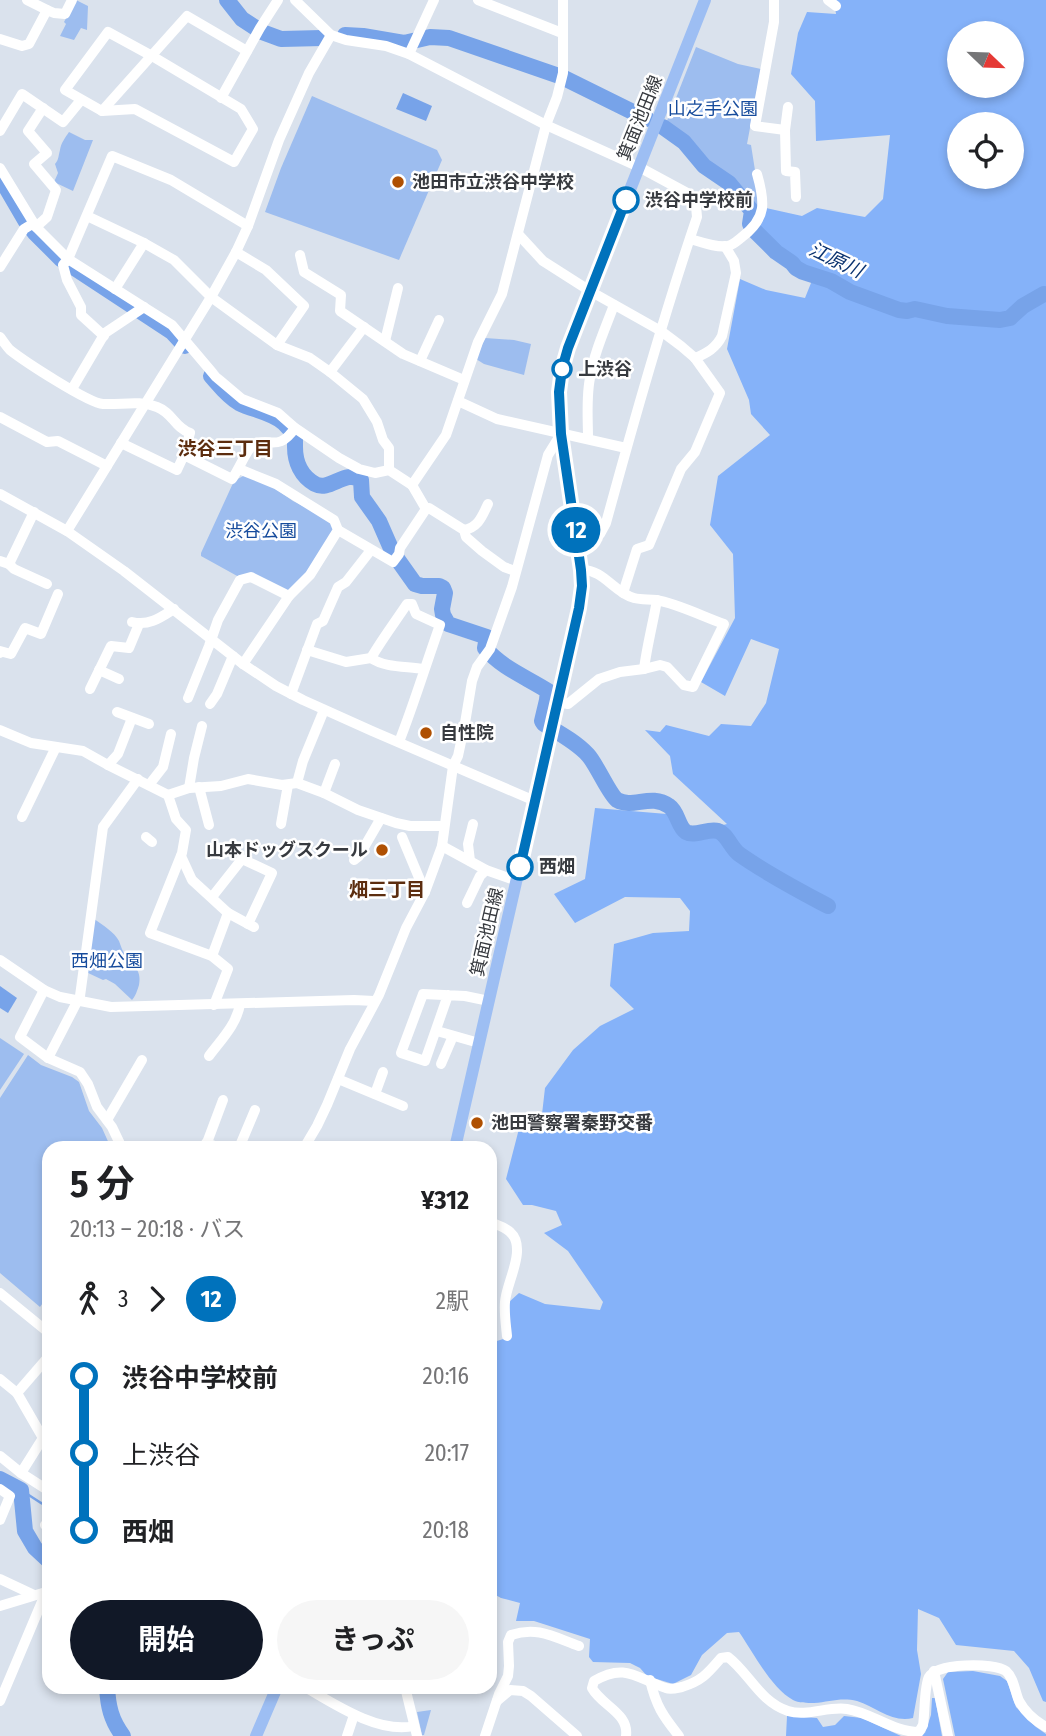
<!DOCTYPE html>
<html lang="ja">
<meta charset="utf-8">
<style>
:root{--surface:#fff;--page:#f6f6f6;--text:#202124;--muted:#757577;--accent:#111827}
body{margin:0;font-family:"Fira Sans Condensed","Noto Sans JP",sans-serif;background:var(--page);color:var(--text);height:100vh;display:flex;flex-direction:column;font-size:26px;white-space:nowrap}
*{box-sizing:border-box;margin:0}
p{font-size:23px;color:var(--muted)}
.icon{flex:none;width:38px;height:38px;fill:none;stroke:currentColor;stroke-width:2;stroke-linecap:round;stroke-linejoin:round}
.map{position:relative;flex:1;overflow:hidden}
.sheet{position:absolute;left:42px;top:1141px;width:455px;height:553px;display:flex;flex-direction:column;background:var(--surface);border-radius:21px;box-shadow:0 4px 10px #0003}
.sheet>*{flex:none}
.badge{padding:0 14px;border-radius:23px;font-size:24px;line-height:46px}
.needle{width:46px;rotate:113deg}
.controls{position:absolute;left:947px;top:21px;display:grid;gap:14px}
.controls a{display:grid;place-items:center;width:77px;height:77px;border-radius:50%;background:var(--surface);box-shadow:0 4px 10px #0003;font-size:35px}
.map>.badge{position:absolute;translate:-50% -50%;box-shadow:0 0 0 4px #fff}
.legs{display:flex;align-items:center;gap:10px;height:77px;padding:0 28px;font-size:23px}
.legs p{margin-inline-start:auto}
.head{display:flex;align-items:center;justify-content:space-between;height:119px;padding:0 28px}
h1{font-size:38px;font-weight:700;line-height:52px}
.action{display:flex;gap:14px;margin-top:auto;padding:14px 28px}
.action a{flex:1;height:80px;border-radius:42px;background:var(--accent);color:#fff;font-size:28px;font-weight:700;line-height:80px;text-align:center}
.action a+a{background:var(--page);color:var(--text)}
ul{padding:0 28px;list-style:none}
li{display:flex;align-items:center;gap:24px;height:77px;font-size:26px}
li i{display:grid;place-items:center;width:10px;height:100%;margin:0 9px;background:currentColor}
li i::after{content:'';width:18px;height:18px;margin:-9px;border:5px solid;border-radius:50%;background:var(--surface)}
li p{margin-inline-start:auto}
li:first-child i{background:linear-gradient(#0000 50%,currentColor 0)}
li:last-child i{background:linear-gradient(currentColor 50%,#0000 0)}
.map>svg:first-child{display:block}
</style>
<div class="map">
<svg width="1046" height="1736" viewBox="0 0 1046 1736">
<rect width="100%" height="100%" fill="#dae2ed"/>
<g fill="#9dbdef">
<polygon points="76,0 88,6 87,30 81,28 74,40 60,36 66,24 64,22"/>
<polygon points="696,47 738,64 761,69 747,144 751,145 760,202 753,222 754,213 751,207 730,182 704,165 684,140 665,126"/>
<polygon points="312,96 437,150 442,160 399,260 265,212 281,168"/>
<path d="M69 132 85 140H93L73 191 54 182 58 173 55 164C59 159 58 157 60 150 61 143 65 138 69 132Z"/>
<polygon points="485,338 514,340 531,344 524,375 484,364 476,359"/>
<path d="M245 475 273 487 293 501 331 520 334 530C321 552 307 577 286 592L239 577 201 556V553L234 481Z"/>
<path d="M94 919C103 925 114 932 119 941 121 946 122 951 126 956 134 966 142 971 139 985 137 991 136 995 132 1000L115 984 106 979 103 980 86 972Z"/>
<polygon points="0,1038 24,1054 0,1090"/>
<polygon points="28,1055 41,1065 72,1077 79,1082 89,1111 102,1128 111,1148 49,1148 49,1294 40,1307 0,1273 0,1098"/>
<polygon points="431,1710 424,1735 422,1735 417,1712"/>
</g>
<g fill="#85b2f9" fill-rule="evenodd">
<path d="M834 0H1046V1702L1043 1701 1029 1668 1014 1651 956 1645 939 1618 918 1609 917 1650 921 1674 913 1718C892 1723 876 1707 857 1701 841 1697 829 1702 814 1703 808 1703 798 1703 793 1700 771 1688 753 1652 739 1632L727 1633 702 1655 691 1675 673 1684 647 1676 640 1668 630 1663 593 1662 589 1657 590 1639 534 1621H516L520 1603 501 1598 490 1592V1343L510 1337 509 1302 519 1293 545 1304 600 1310 603 1302 568 1251 544 1233 562 1225 556 1211 532 1205H523L506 1179 521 1121 541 1123 545 1088 573 1050 600 1026 634 1009 610 986 614 944 653 933 689 931 690 911 680 898 625 897 575 923 554 894 585 879 595 808 667 814 693 833 727 824 673 774 670 756 645 730 660 732 666 725 709 736 721 724 751 726 766 703 779 649 751 639 725 696 701 682 735 618 733 554 710 525 718 476 770 435 751 414 749 400 727 349 740 279 766 290 805 298 813 278 750 227 766 208 802 216 817 208 865 217 883 199 890 135 816 141 815 101 791 74 798 33 807 12 836 14ZM959 33H1012V86H959ZM959 124H1012V177H959Z"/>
<polygon points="973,1671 1000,1676 1007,1681 1016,1707 1036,1727 1046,1734 1046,1736 955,1736 943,1679 948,1672"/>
<polygon points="932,1698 935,1698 942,1736 919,1736 925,1733 931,1715"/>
<polygon points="787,1716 817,1718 823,1727 835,1725 844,1716 862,1718 901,1736 786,1736"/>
</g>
<g fill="#77a3e9">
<polygon points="403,93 432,106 426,121 396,109"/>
<polygon points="0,986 17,998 8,1013 0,1008"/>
</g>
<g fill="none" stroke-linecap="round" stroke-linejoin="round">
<polyline stroke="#77a3e9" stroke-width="2.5" points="21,1490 41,1503 49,1506"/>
<g stroke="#77a3e9" stroke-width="16">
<polyline points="227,0 242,19 262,32 281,39 322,38"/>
<polyline points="345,35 363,36 404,43 430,37 449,38 562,77 647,119"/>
<polyline points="663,127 684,142 704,166 729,183 752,211 750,224 754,230 776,252 792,263 796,268 803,272 831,281 850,292 899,310 907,311 915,309 947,316 1000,320 1010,318 1023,306 1044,294"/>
<polyline points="0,177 25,220 35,233 61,259 172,332 185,346"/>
<path d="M211 376C219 385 228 397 239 403 253 410 272 412 284 423 287 426 293 433 295 436 295 438 295 445 295 447 295 462 301 476 315 484 330 492 345 469 361 480L362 497 379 521 393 553 415 584 422 586H439L443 588 445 593 442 609 443 615 448 624 487 637 485 648C502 668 526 677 548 691L547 700 542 721 544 724C559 733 576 742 588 755 597 765 609 794 617 800 633 809 651 793 669 806 678 812 678 827 686 832 695 837 708 828 718 831 727 834 731 848 739 854 767 874 798 890 828 906"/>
<polyline points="0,1479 21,1490 25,1531 35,1548 49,1561"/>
<path d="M107 1687C108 1706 111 1720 123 1736"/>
</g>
<g stroke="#fff" stroke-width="10">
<polyline points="27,0 47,10"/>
<path d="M295 0 331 35 346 40 386 46 409 54 546 125 639 167 689 194 696 206 697 217C663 317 634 420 606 523L600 534 578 547"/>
<polyline points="478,0 562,33"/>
<polyline points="774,0 774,22 755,126 785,130 786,171 795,172 796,197"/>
<polyline points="828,0 836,6"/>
<polygon points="108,32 152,56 241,109 253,129 234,162 135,109 102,111 65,90"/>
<polyline points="0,39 22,46 29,44 47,10 54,13 65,14 72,0"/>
<polyline points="409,54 434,0"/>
<polyline points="221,98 260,28 278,0"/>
<polyline points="102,111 187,16 247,51"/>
<polyline points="785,130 788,107"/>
<polyline points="0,131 22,94 63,122 81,100"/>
<polyline points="0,168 36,227 68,259 172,325 216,377 242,399 278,413 295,428 339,458 359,469 375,473 389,470 412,485"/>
<polyline points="87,216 144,243 174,260 211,297 277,345 310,358 330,372 363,399 377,422 383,440 389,448 389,470"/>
<polyline points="36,227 47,217 56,190 34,164 47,153 28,131 43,108"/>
<polyline points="518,234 543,261 590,291 661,331 681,346 695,358 720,393 695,452 681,469 649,545 637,549 623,593"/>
<path d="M690 239C701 242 716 248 728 246 733 245 737 241 742 237 767 218 765 202 757 174"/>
<polyline points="236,252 266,270 304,306 277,345"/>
<polyline points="300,255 304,272 341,295 340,311 403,354 464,380"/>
<polyline points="0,267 24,229 34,223"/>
<polyline points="115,289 144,243"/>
<polyline points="104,336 81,315 81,307 67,280 63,265 68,259 112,156 171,180 248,226"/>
<path d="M0 337C3 341 6 346 10 350 24 361 88 403 103 404 122 405 139 400 157 407 173 413 174 427 190 433L184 455"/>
<polyline points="385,341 398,288"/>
<path d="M695 358C707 353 716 348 722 336L736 273 734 261 725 246"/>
<polyline points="420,361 439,320"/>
<polyline points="330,372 364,327"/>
<polyline points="72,389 105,333 144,307"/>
<polyline points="458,401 497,419 626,448"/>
<polyline points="0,417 47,442 58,441 107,466"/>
<path d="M588 439C588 419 586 398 590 378 594 353 605 329 614 305"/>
<path d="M121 443 177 470 184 455 232 479C238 471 246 451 252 446 269 435 277 454 295 428"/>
<polyline points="239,469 276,484 334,520 338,530 310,575 289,596 243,664"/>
<polyline points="0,494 67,531 124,571 243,664 276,686 303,700 372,731 535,801"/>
<polyline points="426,509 429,508 464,530 466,537 482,551 504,567 515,571"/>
<polyline points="338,530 393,562 399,554 400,548 426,509 412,485 446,435 478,342 502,294 546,125 557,97 563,73 563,0"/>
<path d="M464 530C479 527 482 516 488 504"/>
<polyline points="67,531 211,297 236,252 248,226 279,140 309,73 331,35"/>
<polyline points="0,561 9,564 34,512"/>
<polyline points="9,564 14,569 47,584"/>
<path d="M132 622C149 626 160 618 174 609"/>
<polyline points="307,650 346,662 371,658"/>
<polyline points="0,653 0,651 11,654 25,628 41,634 58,594"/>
<path d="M644 669C647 646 653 623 657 600"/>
<polyline points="99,670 119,679"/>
<polyline points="90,689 111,646 129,648 139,624"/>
<polyline points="291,694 317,624 323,621 338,587 346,582 371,550"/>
<polyline points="188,698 209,646 218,620 240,580 251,577 289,596"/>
<path d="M558 702 568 704 599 679 620 672 644 669 660 665 667 667 684 685 693 687 724 624C704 617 676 603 656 600 649 599 641 600 634 598 613 592 604 569 581 570"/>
<polyline points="210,704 217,694 233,656"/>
<polyline points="117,712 149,724"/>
<polyline points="0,730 31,743 83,751 108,765 168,795 176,819 186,830 182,853 150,933 212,956 228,969 214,1005"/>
<path d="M399 742C414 704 426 664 440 625L416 614 412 604H407C395 622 382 639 371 658 385 668 407 666 424 669"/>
<polyline points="108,765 118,754 132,718"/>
<polyline points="297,783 303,761 324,710"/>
<polyline points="149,785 163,767 171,734"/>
<polyline points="199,787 209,825"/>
<polyline points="189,788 194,758 202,726"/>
<polyline points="324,793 335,764"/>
<polyline points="168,795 189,788 221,786 248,779 282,785 297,783 324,793 358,810 396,823 410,826 444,826"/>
<polyline points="22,817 56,747"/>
<polyline points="281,824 288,785"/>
<polyline points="146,837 152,842"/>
<polyline points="402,837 425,892"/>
<polyline points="442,846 486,870 517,881"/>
<polyline points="181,856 192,880 228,913 212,956"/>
<polyline points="354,860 359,856 381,818"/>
<polyline points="470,861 468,844 473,824"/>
<polyline points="212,897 242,859 272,873 248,924"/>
<polyline points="467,903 480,876 486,870"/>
<polyline points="228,913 254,927"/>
<polyline points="0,960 44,990 60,997 111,1007 354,1000 374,1001"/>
<polyline points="44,990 20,1037 48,1058 80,1072 88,1084 97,1107 112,1127 122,1148"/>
<polyline points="448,995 425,1061 401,1053 423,994 465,996 489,1001"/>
<polyline points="437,1031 479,1043"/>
<path d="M209 1056C221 1040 237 1024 240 1004"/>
<polyline points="48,1058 80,996 103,827 138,779"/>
<polyline points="441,1064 453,1036"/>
<polyline points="338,1079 403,1106"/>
<polyline points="375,1094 383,1072"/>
<polyline points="107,1120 142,1060"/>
<polyline points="206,1143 220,1148"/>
<polyline points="205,1148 223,1100"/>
<polyline points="239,1148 255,1110"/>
<polyline points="304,1148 317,1126 327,1105 350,1049 379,995 406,928 425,892 442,846 453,766 458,756 465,723 472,681 477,667 490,649 512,587 548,455 561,434"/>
<path d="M490 1222C497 1225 505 1227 510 1232 528 1248 506 1283 505 1302 504 1313 506 1325 507 1336"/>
<polyline points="0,1293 49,1333"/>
<polyline points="0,1379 17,1393 43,1438 21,1473"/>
<polyline points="17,1393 49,1356"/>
<polyline points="0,1456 21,1473 49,1491"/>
<polyline points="0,1489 10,1496 0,1520"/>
<polyline points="45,1525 49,1529"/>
<polyline points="0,1579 34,1595"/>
<polyline points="0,1606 46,1592"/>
<polyline points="934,1671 948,1736"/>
<path d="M650 1680C656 1706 663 1716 679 1736"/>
<path d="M305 1687C334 1704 379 1734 414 1726"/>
<polyline points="405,1687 417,1736"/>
<polyline points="0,1701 49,1585"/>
<polyline points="497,1701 510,1690 523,1691 531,1696 577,1736"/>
<polyline points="347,1736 354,1715"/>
<path d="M485 1736 499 1694 508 1676 509 1666 508 1642 511 1635C537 1626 554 1637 579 1646"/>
<path d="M626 1736C629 1713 602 1706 592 1688L594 1681C626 1662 637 1679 666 1688 671 1690 677 1688 682 1687 702 1681 708 1673 721 1658L728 1657C749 1673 760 1702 788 1711 807 1717 828 1706 847 1709 872 1713 893 1732 919 1732L923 1725C925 1714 924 1686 929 1677 936 1663 994 1662 1006 1671 1014 1678 1015 1692 1019 1701 1025 1712 1035 1721 1046 1727"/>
</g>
<g stroke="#9dbef3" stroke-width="12">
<polyline points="455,1148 579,608 581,586 581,570 561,434 559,392 562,369 568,348 590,291 705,0"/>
<polyline points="256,1736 277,1687"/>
</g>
</g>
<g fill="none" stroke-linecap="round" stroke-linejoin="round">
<g stroke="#fff" stroke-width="16">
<polyline id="line-1" points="520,867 579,608 582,586 581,570 561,434 559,392 562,369 568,348 626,200"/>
</g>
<use href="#line-1" stroke="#0072bc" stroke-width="10"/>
</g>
<g fill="#af5002" stroke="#fff" stroke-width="2.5">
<circle cx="398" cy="182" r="7"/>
<circle cx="426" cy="733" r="7"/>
<circle cx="382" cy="850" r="7"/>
<circle cx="477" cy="1123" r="7"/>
</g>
<g fill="#fff" stroke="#0072bc" stroke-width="3.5">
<circle cx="626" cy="200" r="12"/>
<circle cx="562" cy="369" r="9"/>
<circle cx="520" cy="867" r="12"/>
</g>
<g text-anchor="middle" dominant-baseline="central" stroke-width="5" stroke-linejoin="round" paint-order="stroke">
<g font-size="18" fill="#164b9c" stroke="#fff">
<text x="713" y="109">山之手公園</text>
<text x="261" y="531">渋谷公園</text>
<text x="107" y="961">西畑公園</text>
</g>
<g font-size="18" fill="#373a3f" stroke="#fff">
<text transform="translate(640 118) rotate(-68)">箕面池田線</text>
<text transform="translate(487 932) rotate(-77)">箕面池田線</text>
</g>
<g font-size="18" font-weight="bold" fill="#373a3f" stroke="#fff" text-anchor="start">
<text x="412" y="182">池田市立渋谷中学校</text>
<text x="440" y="733">自性院</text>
<text x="368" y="850" text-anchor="end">山本ドッグスクール</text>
<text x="491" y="1123">池田警察署秦野交番</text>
</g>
<g font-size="18" font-weight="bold" fill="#373a3f" stroke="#fff" text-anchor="start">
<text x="645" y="200">渋谷中学校前</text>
<text x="578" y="369">上渋谷</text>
<text x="539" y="867">西畑</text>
</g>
<g font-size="19" font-style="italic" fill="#0b3370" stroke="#fff">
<text transform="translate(836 260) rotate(25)">江原川</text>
</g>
<g font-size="19" font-weight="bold" fill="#5c2d0f" stroke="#fff">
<text x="225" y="448">渋谷三丁目</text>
<text x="387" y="889">畑三丁目</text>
</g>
</g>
</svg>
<div class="controls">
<a><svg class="needle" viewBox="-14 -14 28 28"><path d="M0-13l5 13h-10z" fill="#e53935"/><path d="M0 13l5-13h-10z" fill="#757577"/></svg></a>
<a><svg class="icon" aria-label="locate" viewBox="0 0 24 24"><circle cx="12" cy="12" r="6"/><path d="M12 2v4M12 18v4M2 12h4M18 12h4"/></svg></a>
</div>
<b class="badge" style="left:576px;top:530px;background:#0072bc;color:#fff">12</b>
<section class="sheet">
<div class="head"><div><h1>5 分</h1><p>20:13 – 20:18 · バス</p></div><b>¥312</b></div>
<div class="legs"><svg class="icon" aria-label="walk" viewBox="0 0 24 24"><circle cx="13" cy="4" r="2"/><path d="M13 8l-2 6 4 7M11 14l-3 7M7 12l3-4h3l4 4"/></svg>3<svg class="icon" aria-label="forward" viewBox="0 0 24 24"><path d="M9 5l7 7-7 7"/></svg><b class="badge" style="background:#0072bc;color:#fff">12</b><p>2駅</p></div>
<ul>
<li><i style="color:#0072bc"></i><b>渋谷中学校前</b><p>20:16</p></li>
<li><i style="color:#0072bc"></i><span>上渋谷</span><p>20:17</p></li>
<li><i style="color:#0072bc"></i><b>西畑</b><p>20:18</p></li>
</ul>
<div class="action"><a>開始</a><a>きっぷ</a></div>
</section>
</div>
